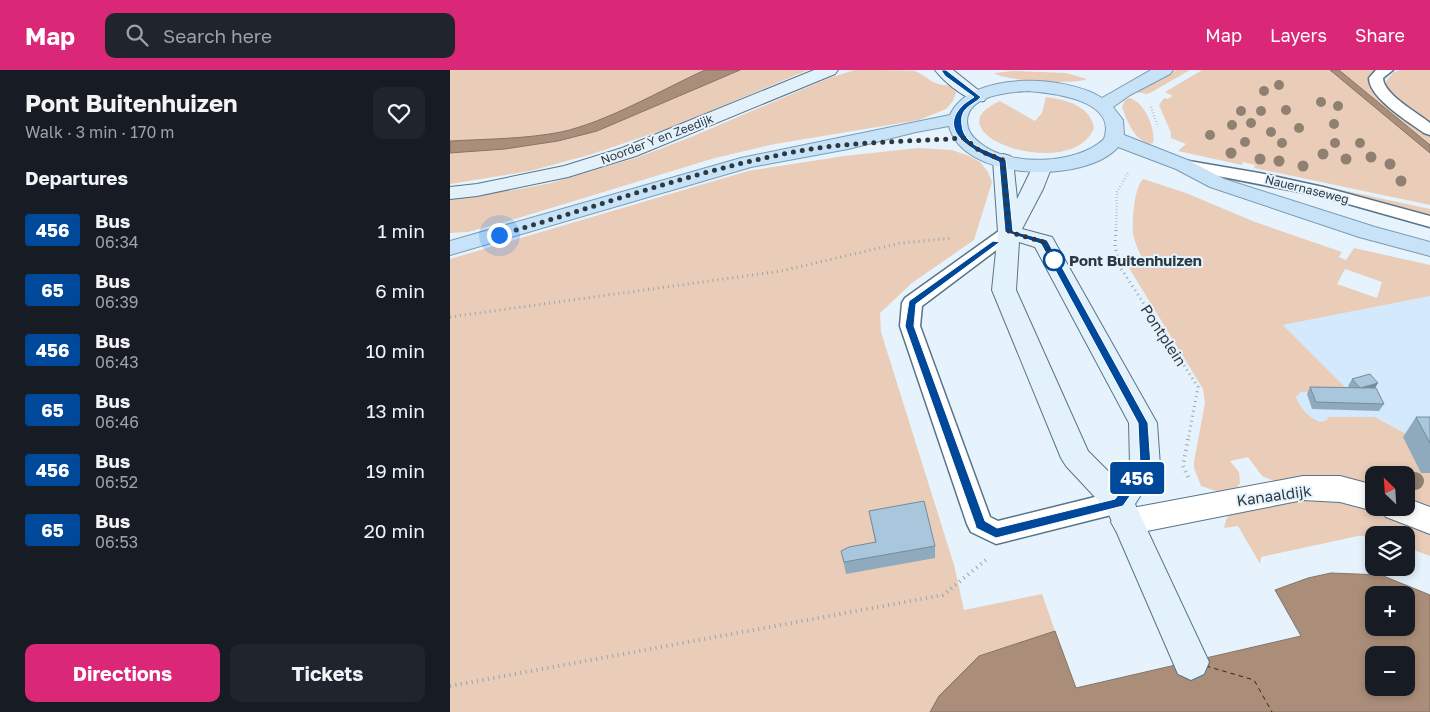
<!DOCTYPE html>
<meta charset="utf-8">
<style>
:root{--surface:#171b24;--page:#20242c;--text:#f1f3f6;--muted:#9ea1a6;--accent:#db2777}
body{margin:0;font-family:"Golos Text",sans-serif;background:var(--page);color:var(--text);height:100vh;display:flex;flex-direction:column;font-size:19px;white-space:nowrap}
*{box-sizing:border-box;margin:0}
p{font-size:16px;color:var(--muted)}
.icon{flex:none;width:28px;height:28px;fill:none;stroke:currentColor;stroke-width:2;stroke-linecap:round;stroke-linejoin:round}
.map{position:relative;flex:1;overflow:hidden}
.details{display:flex;flex-direction:column;background:var(--surface);width:450px}
.details>*{flex:none}
.badge{padding:0 10px;border-radius:4px;font-size:18px;line-height:32px}
.needle{width:32px;rotate:335deg}
.fabs{position:absolute;left:915px;top:396px;display:grid;gap:10px}
.fabs a{display:grid;place-items:center;width:50px;height:50px;border-radius:10px;background:var(--surface);box-shadow:0 2px 8px #0003;font-size:25px}
.you{position:absolute;width:25px;height:25px;margin:-12px;border:4px solid #fff;border-radius:50%;background:#1a73e8;box-shadow:0 0 0 8px #1a73e833}
.map>.badge{position:absolute;translate:-50% -50%;box-shadow:0 0 0 2px #fff}
h2{padding:0 25px;font-size:19px;line-height:45px}
.round{display:grid;place-items:center;flex:none;width:52px;height:52px;border-radius:10px;background:var(--page)}
.summary{display:flex;align-items:center;justify-content:space-between;height:85px;padding:0 25px}
h1{font-size:24px;font-weight:700;line-height:38px}
.button{display:flex;gap:10px;margin-top:auto;padding:10px 25px}
.button a{flex:1;height:58px;border-radius:10px;background:var(--accent);color:#fff;font-size:20px;font-weight:700;line-height:58px;text-align:center}
.button a+a{background:var(--page);color:var(--text)}
ul{padding:0;list-style:none}
li{display:flex;align-items:center;gap:15px;height:60px;padding:0 25px}
li div{flex:1}
li b{display:block;font-size:19px}
li em{font-style:normal}
li .badge{min-width:55px;font-weight:700;text-align:center}
header{display:flex;align-items:center;gap:30px;box-sizing:border-box;height:70px;padding:0 25px;background:var(--accent);color:#fff}
header strong{font-size:24px}
nav{display:flex;gap:28px;margin-inline-start:auto;font-size:18px}
.search{width:350px;height:45px;background:var(--page);display:flex;align-items:center;gap:12px;box-sizing:border-box;padding:0 18px;border-radius:10px;color:var(--muted);font-size:19px}
main{display:flex;flex:1;min-height:0}
.map>svg:first-child{display:block}
</style>
<header>
<strong>Map</strong>
<div class="search"><svg class="icon" aria-label="search" viewBox="0 0 24 24"><circle cx="10" cy="10" r="6"/><path d="M15 15l6 6"/></svg>Search here</div>
<nav><a>Map</a><a>Layers</a><a>Share</a></nav>
</header>
<main>
<section class="details">
<div class="summary"><div><h1>Pont Buitenhuizen</h1><p>Walk · 3 min · 170 m</p></div><a class="round"><svg class="icon" aria-label="heart" viewBox="0 0 24 24"><path d="M12 20l-8-8c-3-5 5-10 8-4 3-6 11-1 8 4z"/></svg></a></div>
<h2>Departures</h2>
<ul>
<li><span class="badge" style="background:#004899;color:#fff">456</span><div><b>Bus</b><p>06:34</p></div><em>1 min</em></li>
<li><span class="badge" style="background:#004899;color:#fff">65</span><div><b>Bus</b><p>06:39</p></div><em>6 min</em></li>
<li><span class="badge" style="background:#004899;color:#fff">456</span><div><b>Bus</b><p>06:43</p></div><em>10 min</em></li>
<li><span class="badge" style="background:#004899;color:#fff">65</span><div><b>Bus</b><p>06:46</p></div><em>13 min</em></li>
<li><span class="badge" style="background:#004899;color:#fff">456</span><div><b>Bus</b><p>06:52</p></div><em>19 min</em></li>
<li><span class="badge" style="background:#004899;color:#fff">65</span><div><b>Bus</b><p>06:53</p></div><em>20 min</em></li>
</ul>
<div class="button"><a>Directions</a><a>Tickets</a></div>
</section>
<div class="map">
<svg width="980" height="642" viewBox="0 0 980 642">
<rect width="100%" height="100%" fill="#e6f3fc"/>
<polygon fill="#d4eafc" points="980,226 980,403 971,403 953,367 961,366 925,347 870,352 859,346 852,339 846,327 851,322 898,321 833,255"/>
<g fill="#e9cdb9" fill-rule="evenodd">
<path d="M0 0H255C211 20 157 52 111 62 75 69 37 69 0 71Z"/>
<polygon points="290,0 358,0 225,56 139,85 80,101 0,114 0,83 55,79 108,71 147,61"/>
<path d="M405 0C417 0 456 0 465 1 479 7 484 17 501 15L506 23 503 31 496 39 469 50 325 74 265 88 65 149 18 162 0 163V129L70 119 101 113 189 87 241 67 379 8Z"/>
<polygon points="726,0 740,0 702,22 697,24 686,22"/>
<polygon points="752,0 880,0 980,83 980,135 804,98 805,95 793,92 792,95 728,81 736,74 721,68 721,63 709,35 714,28 717,29 723,26 715,22"/>
<path d="M889 0H925L919 6C917 24 966 55 980 66V75Z"/>
<polygon points="950,0 980,0 980,54 943,26 936,16 936,11 944,2"/>
<path d="M563 1 616 3 637 9C625 15 554 11 544 3Z"/>
<path d="M596 27C615 29 641 36 644 58 622 114 476 63 550 31L585 51 592 43Z"/>
<path d="M679 28C694 31 706 59 703 73L700 74C684 70 677 51 672 37L675 30Z"/>
<polygon points="468,78 502,80 519,86 530,92 538,102 542,112 524,170 462,213 430,243 431,262 504,495 514,540 592,524 605,561 529,586 489,626 480,642 0,642 0,189 298,101 394,86"/>
<path d="M693 109 736 123 805 152 892 182 889 187 896 190 904 178 980 195V226L833 255 899 321 851 322 846 327C851 339 858 347 870 352L877 350 878 347H925L962 367 980 403V442L956 433V405H924V420L824 411 812 406 798 387 780 391 789 402 790 413C781 429 765 420 751 416L744 398V392L755 333 753 319 676 193 693 190C689 182 685 173 683 164 682 152 684 117 693 109ZM895 199 932 212 927 228 887 214Z"/>
<polygon points="878,117 980,139 980,147 878,119"/>
<polygon points="845,428 909,433 980,461 980,486 956,477 956,465 908,466 811,487 810,494 788,456 774,458 776,450 781,442"/>
</g>
<g fill="#aa8e79" stroke="#847468" fill-rule="evenodd">
<path d="M255 0H290L147 61 108 71 55 79 0 83V71C37 69 75 69 111 62 157 52 211 20 255 0Z"/>
<polygon points="880,0 889,0 980,75 980,83"/>
<path d="M881 503 931 505 980 525V642H480L489 626 529 586 605 561 626 618 851 566 825 520 858 508ZM924 525H956V558H924ZM924 585H956V618H924Z"/>
</g>
<g fill="none" stroke-linecap="round" stroke-linejoin="round">
<polyline stroke="#3f2106" stroke-width="1" stroke-dasharray="4.5 4" stroke-linecap="butt" points="756,596 804,610 822,642"/>
<g stroke="#587489" stroke-width="3">
<g id="lane">
<path d="M926 0H943L933 8C933 24 968 43 980 53V65L974 63C959 52 919 28 919 8Z"/>
<polygon points="733,90 809,103 873,117 980,146 980,157 870,126 727,98 725,95 727,92"/>
<polygon points="559,157 565,158 568,162 565,166 472,236 470,256 540,447 548,451 669,421 678,425 682,432 678,439 669,443 546,474 521,462 517,454 450,256 452,233 455,228 553,158"/>
</g>
</g>
<g stroke="#587489" stroke-width="2">
<polygon id="street" points="853,406 890,406 924,415 924,438 956,438 956,428 980,437 980,464 936,447 931,438 924,441 890,432 853,430 677,465 666,461 661,452 666,443 677,439"/>
</g>
<g stroke="#587489" stroke-width="2">
<g id="secondary">
<polygon points="364,0 388,0 385,4 186,86 118,107 27,126 0,129 0,117 27,114 114,96 172,78"/>
<path d="M485 0H503L537 27 534 31C520 34 494 12 485 0Z"/>
<path d="M553 84 560 86 563 90 567 129 585 92 592 90 599 92 602 96 593 119 572 159 602 167 707 353 710 396 685 434 759 592 754 604 741 610 728 604 657 440 616 396 611 388 542 220 548 162 543 90 546 86ZM569 172 585 177 679 353 680 394 667 410 638 381 566 220Z"/>
</g>
</g>
<g stroke="#799bb4" stroke-width="2">
<path id="primary" d="M701 0H723L720 4 680 25 663 37 673 50 674 65 740 91 774 109 925 157 980 172V186L909 167 760 117 726 99 668 77C636 114 513 112 499 56L466 62 398 79 301 97 0 185V171L291 88 500 45C520 0 617 5 652 28ZM578 21C603 23 668 30 654 69 627 95 559 97 530 73 523 68 517 61 517 51 518 25 559 22 578 21Z"/>
</g>
<g stroke="#98a5ae" stroke-width="2.5" stroke-dasharray="0.5 2.5" stroke-linecap="butt">
<polyline points="701,37 708,57"/>
<polyline points="666,161 667,122 678,103"/>
</g>
<g stroke="#98a5ae" stroke-width="3" stroke-dasharray="1 4" stroke-linecap="butt">
<polyline points="666,160 665,176 670,197 748,317 738,370"/>
<polyline points="0,247 331,201 451,173 503,168"/>
</g>
<g stroke="#98a5ae" stroke-width="4" stroke-dasharray="1 4.5" stroke-linecap="butt">
<polyline points="738,407 733,396 738,369"/>
<polyline points="0,616 493,525 536,490"/>
</g>
<use href="#lane" fill="#fff" fill-rule="evenodd"/>
<use href="#street" fill="#fff" fill-rule="evenodd"/>
<use href="#secondary" fill="#e3f1fb" fill-rule="evenodd"/>
<use href="#primary" fill="#c8e3f7" fill-rule="evenodd"/>
</g>
<g fill="#908071">
<circle cx="829" cy="15" r="5"/>
<circle cx="814" cy="21" r="5"/>
<circle cx="871" cy="32" r="5"/>
<circle cx="888" cy="36" r="5"/>
<circle cx="836" cy="40" r="5"/>
<circle cx="791" cy="41" r="5"/>
<circle cx="811" cy="41" r="5"/>
<circle cx="801" cy="53" r="5"/>
<circle cx="884" cy="54" r="5"/>
<circle cx="782" cy="55" r="5"/>
<circle cx="849" cy="58" r="5"/>
<circle cx="821" cy="62" r="5"/>
<circle cx="760" cy="65" r="5"/>
<circle cx="795" cy="72" r="5"/>
<circle cx="832" cy="73" r="5"/>
<circle cx="885" cy="73" r="5"/>
<circle cx="910" cy="73" r="5"/>
<circle cx="781" cy="83" r="5.5"/>
<circle cx="873" cy="84" r="5.5"/>
<circle cx="921" cy="87" r="5.5"/>
<circle cx="810" cy="89" r="5.5"/>
<circle cx="896" cy="89" r="5.5"/>
<circle cx="829" cy="91" r="5.5"/>
<circle cx="940" cy="94" r="5.5"/>
<circle cx="853" cy="96" r="5.5"/>
<circle cx="951" cy="111" r="5.5"/>
<circle cx="965" cy="411" r="9"/>
</g>
<g fill="#90aabd">
<polygon points="902,309 925,318 934,334 929,341 862,339 857,324 860,317 900,318 898,316"/>
<polygon points="966,347 980,347 980,403 971,403 953,367"/>
<polygon points="419,441 485,476 485,488 396,504 391,481 425,472"/>
</g>
<polygon fill="#768b9a" points="928,313 924,320 910,318"/>
<g fill="#a8c6dc" stroke="#768b9a">
<polygon points="920,304 928,313 910,318 902,309"/>
<polygon points="860,317 926,318 934,334 866,332"/>
<polygon points="966,347 980,347 980,373"/>
<polygon points="474,431 485,476 394,492 391,481 399,477 426,472 419,441"/>
</g>
<path fill="#004899" stroke="#fff" d="M491 0H496L531 27C527 32 519 35 515 40 512 44 511 49 512 55 514 78 542 80 556 90L563 161 597 170 698 353 701 396 673 436 546 468 526 458 525 454 455 256 459 231 543 171 550 172 466 234 464 256 535 451 547 458 665 429 690 396 688 353 591 174 555 162 549 92C530 84 486 64 511 37 514 33 520 30 524 27L495 6Z"/>
<g fill="none" stroke-linecap="round" stroke-linejoin="round">
<path stroke="#2c3942" stroke-width="5" stroke-dasharray="0 9" d="M49 165C147 137 243 101 344 82 400 71 457 72 514 68L530 81 553 90 559 162 594 172 604 190"/>
</g>
<circle fill="#fff" stroke="#004899" stroke-width="2.5" cx="604" cy="190" r="10"/>
<g text-anchor="middle" dominant-baseline="central" stroke-width="4" stroke-linejoin="round" paint-order="stroke">
<g font-size="12" fill="#2c3942" stroke="#e6f3fc">
<text transform="translate(207 69) rotate(-21)">Noorder Y en Zeedijk</text>
<text transform="translate(857 119) rotate(14)">Nauernaseweg</text>
</g>
<g font-size="15" font-weight="bold" fill="#2c3942" stroke="#e6f3fc" text-anchor="start">
<text x="619" y="190">Pont Buitenhuizen</text>
</g>
<g font-size="15" fill="#2c3942" stroke="#e6f3fc">
<text transform="translate(714 265) rotate(57)">Pontplein</text>
<text transform="translate(824 425) rotate(-8)">Kanaaldijk</text>
</g>
</g>
</svg>
<div class="fabs">
<a><svg class="needle" viewBox="-14 -14 28 28"><path d="M0-13l5 13h-10z" fill="#e53935"/><path d="M0 13l5-13h-10z" fill="#9ea1a6"/></svg></a>
<a><svg class="icon" aria-label="layers" viewBox="0 0 24 24"><path d="M12 4l9 5-9 5-9-5zM3 14l9 5 9-5"/></svg></a>
<a>+</a>
<a>−</a>
</div>
<div class="you" style="left:49px;top:165px"></div>
<b class="badge" style="left:687px;top:408px;background:#004899;color:#fff">456</b>
</div>
</main>
